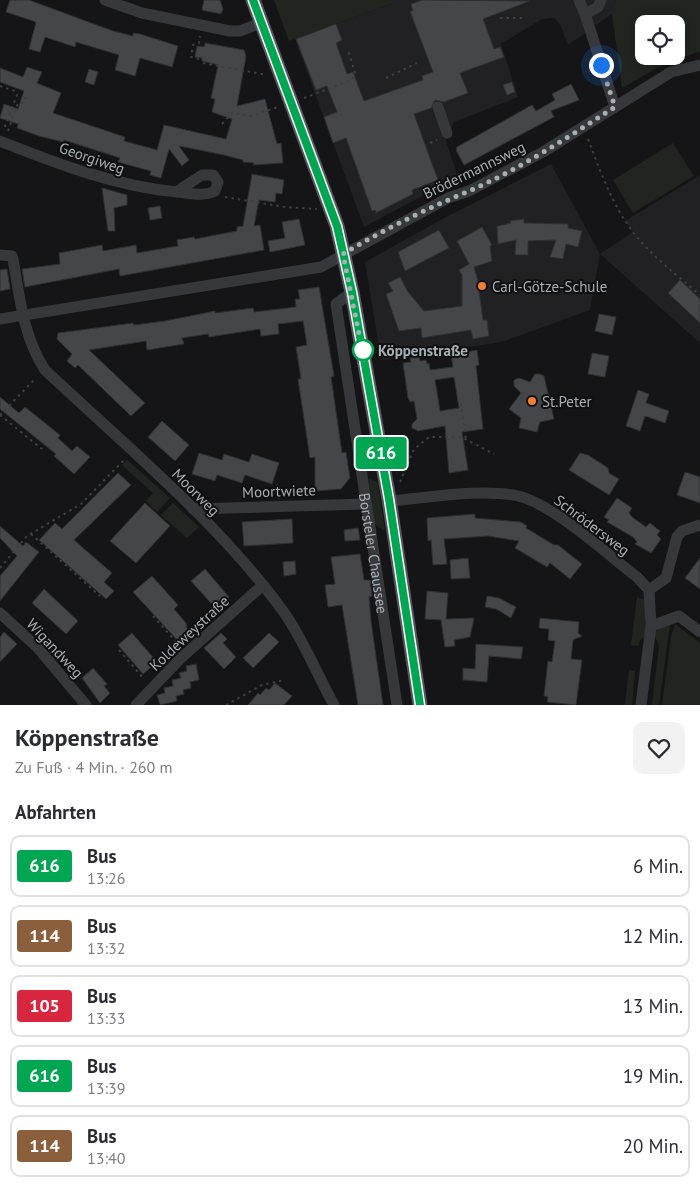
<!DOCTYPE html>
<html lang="de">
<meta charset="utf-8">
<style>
:root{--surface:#fff;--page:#f2f2f3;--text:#2b2b33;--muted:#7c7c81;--line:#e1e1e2}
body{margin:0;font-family:"PT Sans",sans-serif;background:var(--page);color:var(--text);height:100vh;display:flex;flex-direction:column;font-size:19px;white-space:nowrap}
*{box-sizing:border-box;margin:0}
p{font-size:16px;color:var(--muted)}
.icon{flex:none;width:28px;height:28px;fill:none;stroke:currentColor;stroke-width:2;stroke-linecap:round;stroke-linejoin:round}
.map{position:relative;height:705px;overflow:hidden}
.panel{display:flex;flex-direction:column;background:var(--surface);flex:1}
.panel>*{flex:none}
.badge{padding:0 10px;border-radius:4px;font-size:18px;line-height:32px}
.controls{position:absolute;left:635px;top:15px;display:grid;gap:10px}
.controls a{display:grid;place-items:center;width:50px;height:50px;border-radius:10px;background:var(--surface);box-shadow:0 2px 12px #0003;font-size:25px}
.you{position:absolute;width:25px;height:25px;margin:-12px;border:4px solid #fff;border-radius:50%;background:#1a73e8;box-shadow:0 0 0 8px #1a73e833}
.map>.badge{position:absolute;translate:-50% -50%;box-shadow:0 0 0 2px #fff}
h2{padding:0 15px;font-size:19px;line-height:45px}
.round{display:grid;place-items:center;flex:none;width:52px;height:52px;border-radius:10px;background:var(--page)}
.summary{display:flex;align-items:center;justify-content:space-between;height:85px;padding:0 15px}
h1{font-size:24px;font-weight:800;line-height:38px}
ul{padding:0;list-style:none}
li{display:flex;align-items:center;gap:15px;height:62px;margin:0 10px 8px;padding:0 5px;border:2px solid var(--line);border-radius:10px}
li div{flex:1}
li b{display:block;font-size:19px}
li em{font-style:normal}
li .badge{min-width:55px;font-weight:700;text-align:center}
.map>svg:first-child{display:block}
</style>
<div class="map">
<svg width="700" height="705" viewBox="0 0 700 705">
<rect width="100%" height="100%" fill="#151517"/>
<g fill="#212124">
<polygon points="394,0 616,0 612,14 568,45 560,24 554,18 542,19 501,44 518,97 454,122 446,141 458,177 364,227 295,39 393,3"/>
<polygon points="551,164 600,254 633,232 625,221 700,175 700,343 600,254 590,310 502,342 381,360 365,262 446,217"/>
</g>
<g fill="#20261f" fill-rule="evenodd">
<polygon points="274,0 394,0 393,3 289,41"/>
<path d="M616 0H700V51L657 68 622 88 612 14ZM644 24H676V56H644Z"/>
<polygon points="673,143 694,176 633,213 613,180"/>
<polygon points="127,460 170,498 157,512 146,501 153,493 122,465"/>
<polygon points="369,478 378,483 385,531 374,524"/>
<polygon points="173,503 199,527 187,538 161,515"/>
<polygon points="637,597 645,600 645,637 640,640 638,646 631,645"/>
<polygon points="670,624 659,705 652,705 659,646 654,633 664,625"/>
<polygon points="675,624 700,643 700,705 662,705 671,637"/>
<polygon points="629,670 635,671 632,705 625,705"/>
</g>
<g fill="#44464a" stroke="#2f3033" fill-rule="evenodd">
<polygon points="10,0 29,0 113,31 133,36 133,33 140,34 178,46 172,67 140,58 135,76 115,70 119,55 76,42 75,47 45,37 40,52 29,49 36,22 6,12"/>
<polygon points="204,0 220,0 223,9 221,14 202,10"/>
<polygon points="422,0 530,1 483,19 494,49 500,47 504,57 460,73 468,93 444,102 435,100 431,108 414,114 438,180 412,190 413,194 376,213 375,210 372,211 346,138 333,143 324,117 337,112 327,86 316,90 296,39 336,24 342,40 336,43 347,74 353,72 364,101 423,80 422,76 433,72 410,11 413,11 411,4"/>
<polygon points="205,43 244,50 246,56 237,106 265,99 277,144 281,143 283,163 253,165 254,163 243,162 243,160 224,155 179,146 189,160 182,166 169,149 161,178 150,175 151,171 118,162 120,158 64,140 63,142 39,136 17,128 18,124 0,118 4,104 18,109 24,91 0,82 0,68 23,77 27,67 42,72 37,83 61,93 53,113 125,137 124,141 157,150 164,125 226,139 232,119 212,112 215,99 211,98 218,65 202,61 202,58 195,57 197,46 204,47"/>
<polygon points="89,69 98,72 94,85 85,82"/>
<polygon points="512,82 515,92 507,95 503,85"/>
<polygon points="571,84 579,100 551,111 554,117 464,165 456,150 457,147 532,105 536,111 555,100 552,94"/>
<polygon points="252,174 284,180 282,194 276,193 275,202 259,200 254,226 260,225 264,250 120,276 119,269 25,287 22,269 60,264 59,253 102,245 103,251 136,245 137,253 178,246 177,240 194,237 195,239 237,231 237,227 243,226"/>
<polygon points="102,188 127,195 127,205 114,208 115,231 108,231"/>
<polygon points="160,206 162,218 150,220 148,208"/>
<polygon points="299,219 305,245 270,252 268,241 285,238 282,222"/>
<polygon points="524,219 524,223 568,224 568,228 582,231 578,247 566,244 563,259 550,257 556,240 528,241 528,255 515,255 516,240 498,244 497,226 511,223 510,221"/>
<polygon points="482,227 492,245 490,246 492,261 474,267 481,291 479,291 483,320 487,320 489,336 473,339 471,330 422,338 421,328 399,331 386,294 393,291 388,283 400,277 408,292 424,311 462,306 462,275 459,270 469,264 457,241"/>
<polygon points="439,230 449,248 405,271 398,252"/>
<polygon points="7,269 10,289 0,291 0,270"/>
<polygon points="680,280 700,299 700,323 668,293"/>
<polygon points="319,287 334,376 331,377 342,453 346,452 350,478 341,489 315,491 315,457 310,458 298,379 301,379 296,347 307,345 303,321 278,324 279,334 261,336 260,329 209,337 208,334 182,338 184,344 147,350 146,341 89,350 145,403 131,416 78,365 75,368 67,361 72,354 57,339 58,333 133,323 134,325 165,321 215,311 215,313 253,308 254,312 296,307 295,299 300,299 298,290"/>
<polygon points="599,314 616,317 612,335 595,331"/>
<path d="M477 350 479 365 476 366 483 429 462 432 468 470 449 473 445 426 418 431 412 428V424L417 419 414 401 410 402 408 398 403 363 411 362 410 358 419 356 420 361 426 360 427 364 429 363 430 370 453 367 451 355ZM454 377 459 408 440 411 435 380Z"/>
<polygon points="592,353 609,356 605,377 588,374"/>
<polygon points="535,374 540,374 544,376 554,419 540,422 537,432 519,428 521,418 509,409 521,393 514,386 514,380 519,378 530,382"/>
<polygon points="638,390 649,394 646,403 669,411 665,423 645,416 640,431 626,426"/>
<polygon points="0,397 19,413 25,407 60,435 58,438 72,451 77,446 90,457 74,474 54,456 56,454 0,409"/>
<polygon points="162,421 189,445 175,461 148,437"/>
<polygon points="199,453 222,460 224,454 249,462 252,454 279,463 272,484 245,475 242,483 217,475 215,481 192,474"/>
<polygon points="580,453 588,455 608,468 609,473 619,479 609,495 569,470"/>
<polygon points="685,472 700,477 700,503 677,495"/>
<polygon points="118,473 131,485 74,540 112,573 104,582 114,591 106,599 39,540 55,523 62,529"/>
<polygon points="617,498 632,508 629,513 632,517 646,527 650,523 660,531 657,535 661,539 651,553 635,544 637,542 633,537 607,522 609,520 604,517"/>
<polygon points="145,503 170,526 136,563 110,541"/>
<polygon points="475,514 475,518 521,522 527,526 526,528 554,545 558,545 582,564 570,579 550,563 547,567 515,548 519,541 488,536 444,539 447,564 433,565 431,540 428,541 427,518"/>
<polygon points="292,519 293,543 244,546 242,522"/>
<polygon points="0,526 23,546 26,542 39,552 0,601 0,576 17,556 0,538"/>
<polygon points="358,528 360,540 345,541 344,530"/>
<polygon points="360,554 364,580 370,580 372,596 369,597 371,621 383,705 358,705 342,605 328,607 325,585 335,584 331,557"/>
<polygon points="468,558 470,578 451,579 450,560"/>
<polygon points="700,558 700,589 685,578"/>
<polygon points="295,561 296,574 284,576 283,562"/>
<polygon points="205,569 229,597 216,609 191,581"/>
<polygon points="152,576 178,605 174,609 186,623 188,634 179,642 133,592"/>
<polygon points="44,589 78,621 66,634 32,603"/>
<polygon points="427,591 448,593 446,619 474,618 470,637 454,640 455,646 445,647 441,620 425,619"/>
<polygon points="487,596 499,598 516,607 511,618 496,609 485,607"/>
<polygon points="540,618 579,622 578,633 582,636 573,640 571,659 582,660 576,705 547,702 548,697 544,696 548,661 552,662 555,641 548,640 549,629 539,628"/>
<polygon points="4,632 17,644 0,662 0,637"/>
<polygon points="132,633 157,662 143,674 118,645"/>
<polygon points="221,633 227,639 223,643 236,657 224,669 204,648"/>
<polygon points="269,633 279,642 253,668 243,658"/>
<polygon points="476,644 523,647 521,659 489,656 487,682 463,680 463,668 475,669"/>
<polygon points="196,664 199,680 190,682 191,688 183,690 184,694 176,696 177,701 160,705 157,695 165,693 164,688 173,686 172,680 181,678 179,673 187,671 186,666"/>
<polygon points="93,668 107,684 104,686 110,693 100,703 82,678"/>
<polygon points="275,683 292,696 284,705 248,705 258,693 260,695 266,688 269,690"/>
</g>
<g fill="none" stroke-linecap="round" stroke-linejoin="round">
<g stroke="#3c3f43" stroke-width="2" stroke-dasharray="2.5 4" stroke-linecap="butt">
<polyline points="500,18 524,18"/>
<polyline points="199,59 191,57 193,45 199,43 200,36"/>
<polyline points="203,63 267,75"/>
<polyline points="386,78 417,63"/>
<polyline points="0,86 15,91 17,95 4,129"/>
<polyline points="304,98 352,80 355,73 348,50"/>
<polyline points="222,124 232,113 251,116 278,107"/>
<polyline points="8,131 18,103 23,103 27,94"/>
<path d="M588 139C603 178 617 219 648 249 664 266 683 280 700 295"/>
<polyline points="430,143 437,140"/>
<polyline points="225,197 285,207 317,209"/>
<polyline points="460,397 466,440"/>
<polyline points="0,415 36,378"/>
<polyline points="0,415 42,449"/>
<polyline points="400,482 414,449 429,437 461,437 494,454"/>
<polyline points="31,534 100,596"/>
<polyline points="0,568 27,536 81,504 125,459"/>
<polyline points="153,616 178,644"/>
<polyline points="119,650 144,679"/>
<polyline points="226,705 262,685 284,680"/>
</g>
<g stroke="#36383c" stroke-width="11">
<polyline points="105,0 142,13 230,31 240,31 261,23"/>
<polyline points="579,0 585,14 598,7 601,0"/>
<polyline points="585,14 615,107"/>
<polyline points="438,107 447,133"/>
<path d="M0 141C58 164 115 186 177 192 189 193 204 197 215 191L218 182 213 175H202L176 192"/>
<path d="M0 255 12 256 13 259C20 298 23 336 45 370 125 445 219 523 283 611 302 637 318 676 334 705"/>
<path id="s1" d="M352 292 336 304 397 705"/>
<polyline points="0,319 321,267 448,198 469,191 543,152 671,72 700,65"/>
<path d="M389 501C427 498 482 488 518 496 553 504 607 554 637 577L649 590 651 626 641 705"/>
<polyline points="193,509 365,504"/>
<polyline points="649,590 666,578 677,537 682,531 700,525"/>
<polyline points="0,613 37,647 86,705"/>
<polyline points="651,626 679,616 700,632"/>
<polyline points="136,705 181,658 263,585"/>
</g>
<polyline stroke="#52565b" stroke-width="15" points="253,0 337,226 352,292 389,499 420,705"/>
</g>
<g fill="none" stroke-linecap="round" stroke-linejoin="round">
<g stroke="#fff" stroke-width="11">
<polyline id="line" points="253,0 337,226 352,292 389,499 420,705"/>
</g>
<use href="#line" stroke="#00a651" stroke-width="8"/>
<path stroke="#a7b0b7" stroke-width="5" stroke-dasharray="0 9" d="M363 350 364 359 343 254C383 230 426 209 469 191 520 169 568 137 615 107L601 65"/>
</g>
<g fill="#f17f32" stroke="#101012" stroke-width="2">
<circle cx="482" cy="286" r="5"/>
<circle cx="532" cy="401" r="5"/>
</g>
<circle fill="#fff" stroke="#00a651" stroke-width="2.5" cx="363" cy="350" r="10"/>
<g text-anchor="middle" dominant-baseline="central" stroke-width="4" stroke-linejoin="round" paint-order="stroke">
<g font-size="15" fill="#a7b0b7" stroke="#101012">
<text transform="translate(92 158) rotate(19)">Georgiweg</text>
<text transform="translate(474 170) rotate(-26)">Brödermannsweg</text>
<text transform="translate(279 491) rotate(-2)">Moortwiete</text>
<text transform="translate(196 492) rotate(45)">Moorweg</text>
<text transform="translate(592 525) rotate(37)">Schrödersweg</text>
<text stroke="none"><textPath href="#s1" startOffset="272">Borsteler Chaussee</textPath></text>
<text transform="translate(189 633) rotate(-43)">Koldeweystraße</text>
<text transform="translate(55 648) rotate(47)">Wigandweg</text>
</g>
<g font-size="15" fill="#a7b0b7" stroke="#101012" text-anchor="start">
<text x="492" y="286">Carl-Götze-Schule</text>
<text x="542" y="401">St.Peter</text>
</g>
<g font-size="15" font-weight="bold" fill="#a7b0b7" stroke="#101012" text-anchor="start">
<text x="378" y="350">Köppenstraße</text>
</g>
</g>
</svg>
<div class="controls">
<a><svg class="icon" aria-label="locate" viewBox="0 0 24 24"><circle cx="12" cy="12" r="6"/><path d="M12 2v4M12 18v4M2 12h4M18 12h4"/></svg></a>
</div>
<div class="you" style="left:601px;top:65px"></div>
<b class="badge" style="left:381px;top:453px;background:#00a651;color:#fff">616</b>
</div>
<section class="panel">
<div class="summary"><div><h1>Köppenstraße</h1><p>Zu Fuß · 4 Min. · 260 m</p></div><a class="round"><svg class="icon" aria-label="heart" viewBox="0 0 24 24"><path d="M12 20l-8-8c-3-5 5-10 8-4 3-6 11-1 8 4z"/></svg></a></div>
<h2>Abfahrten</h2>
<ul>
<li><span class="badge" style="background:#00a651;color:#fff">616</span><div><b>Bus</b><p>13:26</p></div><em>6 Min.</em></li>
<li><span class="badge" style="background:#8b5e3c;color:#fff">114</span><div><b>Bus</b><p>13:32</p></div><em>12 Min.</em></li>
<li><span class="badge" style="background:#d7263d;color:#fff">105</span><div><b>Bus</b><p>13:33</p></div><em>13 Min.</em></li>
<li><span class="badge" style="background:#00a651;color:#fff">616</span><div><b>Bus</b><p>13:39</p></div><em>19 Min.</em></li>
<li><span class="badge" style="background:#8b5e3c;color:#fff">114</span><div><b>Bus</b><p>13:40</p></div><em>20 Min.</em></li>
</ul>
</section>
